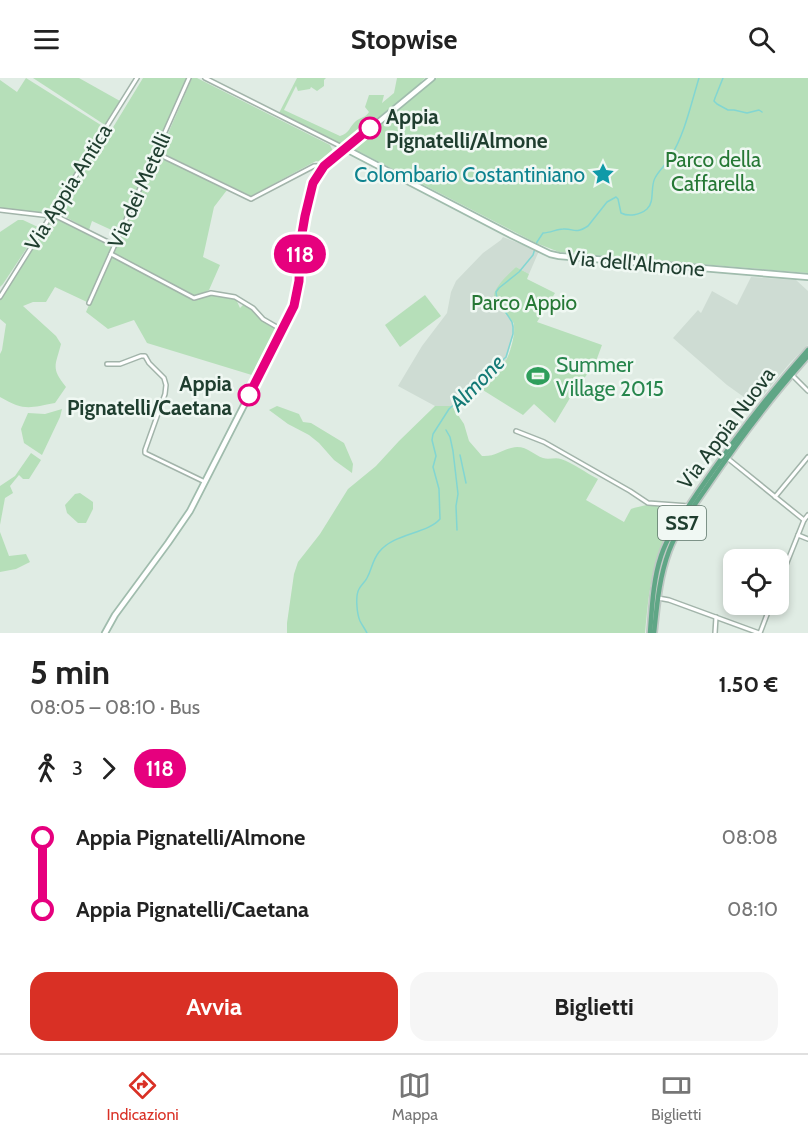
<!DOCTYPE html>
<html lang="it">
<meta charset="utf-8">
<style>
:root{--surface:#fff;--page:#f6f6f6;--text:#222;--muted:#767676;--line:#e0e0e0;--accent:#d93025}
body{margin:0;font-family:Cabin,sans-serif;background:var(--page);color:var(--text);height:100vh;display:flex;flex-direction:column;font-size:22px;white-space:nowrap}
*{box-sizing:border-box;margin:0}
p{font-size:20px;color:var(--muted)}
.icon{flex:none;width:33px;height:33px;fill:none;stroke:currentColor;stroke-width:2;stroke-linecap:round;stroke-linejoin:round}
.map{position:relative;height:555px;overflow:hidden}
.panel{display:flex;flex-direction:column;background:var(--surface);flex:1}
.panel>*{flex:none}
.badge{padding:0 12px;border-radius:20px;font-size:21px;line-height:39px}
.tools{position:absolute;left:723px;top:471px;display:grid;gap:12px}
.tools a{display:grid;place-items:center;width:66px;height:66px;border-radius:12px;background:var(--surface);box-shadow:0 3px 9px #0003;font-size:30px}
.map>.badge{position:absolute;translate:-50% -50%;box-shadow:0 0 0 3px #fff}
.legs{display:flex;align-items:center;gap:9px;height:66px;padding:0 30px;font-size:20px}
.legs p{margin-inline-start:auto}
.head{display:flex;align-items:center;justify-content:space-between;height:102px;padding:0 30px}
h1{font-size:33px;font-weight:800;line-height:45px}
.action{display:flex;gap:12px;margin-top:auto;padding:12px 30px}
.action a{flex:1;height:69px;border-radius:18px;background:var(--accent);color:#fff;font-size:24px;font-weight:800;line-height:69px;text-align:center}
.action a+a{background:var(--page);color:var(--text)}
ul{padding:0 30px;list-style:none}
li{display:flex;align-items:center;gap:21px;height:72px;font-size:22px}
li i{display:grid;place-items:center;width:9px;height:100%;margin:0 8px;background:currentColor}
li i::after{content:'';width:15px;height:15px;margin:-8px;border:4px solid;border-radius:50%;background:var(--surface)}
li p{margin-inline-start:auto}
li:first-child i{background:linear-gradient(#0000 50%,currentColor 0)}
li:last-child i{background:linear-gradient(currentColor 50%,#0000 0)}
header{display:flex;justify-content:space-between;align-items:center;height:78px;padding:0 30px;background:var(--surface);font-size:27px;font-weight:800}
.menu{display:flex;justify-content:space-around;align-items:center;height:84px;border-top:2px solid var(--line);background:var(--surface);font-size:16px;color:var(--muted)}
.menu a{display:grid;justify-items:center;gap:3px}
.menu .selected{color:var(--accent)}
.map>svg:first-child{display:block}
</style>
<header><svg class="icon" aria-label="menu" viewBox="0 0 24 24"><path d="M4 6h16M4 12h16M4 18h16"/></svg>Stopwise<svg class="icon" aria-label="search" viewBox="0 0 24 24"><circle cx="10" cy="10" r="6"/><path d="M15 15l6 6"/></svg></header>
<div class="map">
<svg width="808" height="555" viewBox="0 0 808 555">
<rect width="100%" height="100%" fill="#e0ece4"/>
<g fill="#cedcd3">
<polygon points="503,159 539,173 529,196 516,189 494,217 498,228 512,243 515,250 506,283 478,309 452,328 435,328 398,308 422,268 447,235 451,214 456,203 483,175 501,162"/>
<polygon points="751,199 796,202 808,213 808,267 790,285 755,327 727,307 673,260 698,232 701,235 712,213 737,227"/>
</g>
<g fill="#b6dfb9">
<polygon points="26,0 104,49 49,136 0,130 0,2 17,14"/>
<polygon points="33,0 79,0 120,23 105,47"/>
<polygon points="143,0 187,0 118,155 92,143 89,152 57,134 110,51 112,51"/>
<polygon points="192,0 197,0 330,67 334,75 323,84 316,83 251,118 160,74"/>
<path d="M297 0H326L324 2V8L317 13 311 9 310 11 298 13 296 8 284 32 340 58C350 55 349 49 356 43 361 39 365 40 369 34L365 29 369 17H384L382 25 394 15 397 0H425L421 4V5L418 8 389 33 387 32 350 66 342 68 278 37Z"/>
<polygon points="437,0 808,0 808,195 579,176 578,174 576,173 574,175 559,174 536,165 360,74 356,74 353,71 354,67"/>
<polygon points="158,78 227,112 214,129 203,179 220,187 209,212 195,219 216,216 235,219 240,230 244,226 255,233 260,240 280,252 255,298 147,265 134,242 108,251 86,234 111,176"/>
<path d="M53 137 112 168 87 224 55 209 46 224H33L23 228 56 258 61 266C55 289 51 290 66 309L55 325C29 330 24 333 0 319V276L2 272 6 246 0 241V222Z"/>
<polygon points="18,142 23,142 40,150 3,206 0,209 0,154"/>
<path d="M516 189 529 196 527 201 555 215 537 244 602 267 595 286 573 315 555 345 534 326 523 337 478 309C486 301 498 293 505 284 510 277 517 252 513 244 507 235 494 229 494 218 494 209 510 195 516 189Z"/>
<polygon points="425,217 441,238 400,269 385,247"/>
<polygon points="277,328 299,336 303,344 311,345 344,365 353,386 352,395 334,382 319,365 309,357 288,346 269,332"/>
<path d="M435 328H452L464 346 469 363 482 378C497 379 503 370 517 369 528 369 534 377 543 380 549 382 555 379 561 381 573 385 586 395 598 401L586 422 624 444 631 431C654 424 660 426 683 432 676 442 669 452 664 464 650 493 648 524 645 555H287V545L294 496 298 484 320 456 348 411 376 388 399 363Z"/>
<polygon points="62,331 60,339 42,377 24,365 21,351 28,335 45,336"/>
<polygon points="31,375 41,382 29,401 23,401 19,397 10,408 13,415 5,420 0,447 0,408 15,398"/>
<polygon points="80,415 93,424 93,431 86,445 78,445 67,435 65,427 75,416"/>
<polygon points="0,454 9,478 26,476 30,484 16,491 0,494"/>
</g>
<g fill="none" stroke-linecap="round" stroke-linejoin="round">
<g stroke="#82d6d2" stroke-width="1.5">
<polyline points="723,0 715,20 714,23 717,26 728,32 734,32 747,35 759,32 762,34"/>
<polyline points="446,352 450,359 453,373 458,416 456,428 457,452"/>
<polyline points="460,377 466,405"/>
<path d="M367 555C365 551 362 547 360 543 357 536 355 518 359 511 361 507 365 504 367 500 372 491 372 483 379 474 394 455 427 456 440 441L439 411 433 389 436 378 432 362 433 356 449 331 506 279 513 256V249L512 244 497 221 496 214 499 210 519 194 533 177 537 164 543 155C550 155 557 151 563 151 574 150 574 157 588 148L607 124 616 119 618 121 621 135C629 139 640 137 647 131 655 124 650 109 655 100 659 92 667 86 671 78 685 55 691 26 699 0"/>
</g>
<g stroke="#a2b4aa" stroke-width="6">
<g id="street">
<polyline points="205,0 346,71"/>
<polyline points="156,75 251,121 314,88 324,88"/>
<polyline points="0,132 51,138"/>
<polyline points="52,136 114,167"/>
<polyline points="111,176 194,220 211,215 235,219 253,230 263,241 282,252"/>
<polyline points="0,219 137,0"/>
<polyline points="89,225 189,0"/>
<polyline points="107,286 120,286 141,278 145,278 149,285 164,300 166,307 165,316 145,372 145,375 205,404"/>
<polyline points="792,297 808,313"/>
<polyline points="516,353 544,364 630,413 648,425 689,428"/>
<polyline points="726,379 804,442"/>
<polyline points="775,419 808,379"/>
<polyline points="798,457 808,461"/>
<polyline points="778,507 804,442 808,437"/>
<polyline points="658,520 669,522 759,555"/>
<polyline points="715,555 716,539"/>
<polyline points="760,555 771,526"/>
</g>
</g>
<g stroke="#a0bcad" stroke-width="8">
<g id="secondary">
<polyline points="346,71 513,158 550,176 559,178 808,199"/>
<path d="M105 555 115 537 168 465 190 433 291 235C300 213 298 190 300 167 304 128 310 92 346 71L432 0"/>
</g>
</g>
<g stroke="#c0c9c5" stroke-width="8">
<g id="primary">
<path d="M650 555C652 529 653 502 661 478 669 454 685 434 698 414 732 364 768 317 808 272"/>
<path d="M654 555C657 527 659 500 669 473 678 449 694 428 709 406 739 362 772 318 808 278"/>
</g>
</g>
<use href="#street" stroke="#fff" stroke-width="3"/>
<use href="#secondary" stroke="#fff" stroke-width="4.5"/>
<use href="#primary" stroke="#60a686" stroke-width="4.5"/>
</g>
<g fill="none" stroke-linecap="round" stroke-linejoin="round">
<g stroke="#fff" stroke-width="14">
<polyline id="line-1" points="249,317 294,228 299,203 300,167 305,138 313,105 324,88 370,50"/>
</g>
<use href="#line-1" stroke="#e6007e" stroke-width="9"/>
</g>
<defs>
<g id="sight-bare" transform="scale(1.8)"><path d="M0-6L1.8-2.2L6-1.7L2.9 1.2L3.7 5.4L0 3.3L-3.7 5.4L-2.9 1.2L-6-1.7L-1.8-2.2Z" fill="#0f9aa8" stroke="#f0f8f3" stroke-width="2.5" paint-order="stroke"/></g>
<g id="stadium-bare" transform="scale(1.8)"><path d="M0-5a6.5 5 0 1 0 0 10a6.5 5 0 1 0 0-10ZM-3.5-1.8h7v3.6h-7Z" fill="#2e9e5b" stroke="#f0f8f3" stroke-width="2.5" paint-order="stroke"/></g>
</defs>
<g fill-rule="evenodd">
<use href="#sight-bare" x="603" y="96"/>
<use href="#stadium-bare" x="538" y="298"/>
</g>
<g fill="#fff" stroke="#e6007e" stroke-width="3">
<circle cx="370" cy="50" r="10"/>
<circle cx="249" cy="317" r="10"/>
</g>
<g text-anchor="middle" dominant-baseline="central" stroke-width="5" stroke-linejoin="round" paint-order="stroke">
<rect fill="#f0f8f3" stroke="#5e766a" stroke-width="1.5" x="658" y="428" width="48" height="34" rx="4.5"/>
<g font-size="20" font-weight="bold" fill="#1f3e2f">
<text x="682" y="445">SS7</text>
</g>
<g font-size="21" font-weight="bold" fill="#1f3e2f" stroke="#f0f8f3" text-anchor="start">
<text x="386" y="38">Appia<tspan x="386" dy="24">Pignatelli/Almone</tspan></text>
<text x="232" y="305" text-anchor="end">Appia<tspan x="232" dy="24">Pignatelli/Caetana</tspan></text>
</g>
<g font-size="21" fill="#267835" stroke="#f0f8f3">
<text x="713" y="81">Parco della<tspan x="713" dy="24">Caffarella</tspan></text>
<text x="524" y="224">Parco Appio</text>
</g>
<g font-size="21" fill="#0d838f" stroke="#f0f8f3" text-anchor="end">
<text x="585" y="96">Colombario Costantiniano</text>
</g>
<g font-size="21" fill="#1f3e2f" stroke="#f0f8f3">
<text transform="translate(68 109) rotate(-58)">Via Appia Antica</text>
<text transform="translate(139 112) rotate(-66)">Via dei Metelli</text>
<text transform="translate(636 185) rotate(5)">Via dell'Almone</text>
<text transform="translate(726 350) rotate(-53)">Via Appia Nuova</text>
</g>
<g font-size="21" fill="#27864d" stroke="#f0f8f3" text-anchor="start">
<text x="556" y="286">Summer<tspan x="556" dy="24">Village 2015</tspan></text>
</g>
<g font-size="22" font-style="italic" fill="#147a76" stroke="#f0f8f3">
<text transform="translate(477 305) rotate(-46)">Almone</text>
</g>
</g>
</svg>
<div class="tools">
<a><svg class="icon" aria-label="locate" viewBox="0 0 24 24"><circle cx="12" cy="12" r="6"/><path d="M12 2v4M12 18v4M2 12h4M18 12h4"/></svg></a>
</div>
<b class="badge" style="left:300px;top:176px;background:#e6007e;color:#fff">118</b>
</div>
<section class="panel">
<div class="head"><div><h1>5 min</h1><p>08:05 – 08:10 · Bus</p></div><b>1.50 €</b></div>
<div class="legs"><svg class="icon" aria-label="walk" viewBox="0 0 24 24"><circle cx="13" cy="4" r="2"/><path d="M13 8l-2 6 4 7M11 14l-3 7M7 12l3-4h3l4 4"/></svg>3<svg class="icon" aria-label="forward" viewBox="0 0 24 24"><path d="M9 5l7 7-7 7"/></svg><b class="badge" style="background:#e6007e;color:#fff">118</b></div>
<ul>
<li><i style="color:#e6007e"></i><b>Appia Pignatelli/Almone</b><p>08:08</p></li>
<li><i style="color:#e6007e"></i><b>Appia Pignatelli/Caetana</b><p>08:10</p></li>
</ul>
<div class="action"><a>Avvia</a><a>Biglietti</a></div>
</section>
<nav class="menu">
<a class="selected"><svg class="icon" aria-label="directions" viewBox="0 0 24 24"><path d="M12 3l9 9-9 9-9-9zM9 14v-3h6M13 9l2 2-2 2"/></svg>Indicazioni</a>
<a><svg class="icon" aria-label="map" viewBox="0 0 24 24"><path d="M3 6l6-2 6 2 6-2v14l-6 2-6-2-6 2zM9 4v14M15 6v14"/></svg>Mappa</a>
<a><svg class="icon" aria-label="tickets" viewBox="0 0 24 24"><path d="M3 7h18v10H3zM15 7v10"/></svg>Biglietti</a>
</nav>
